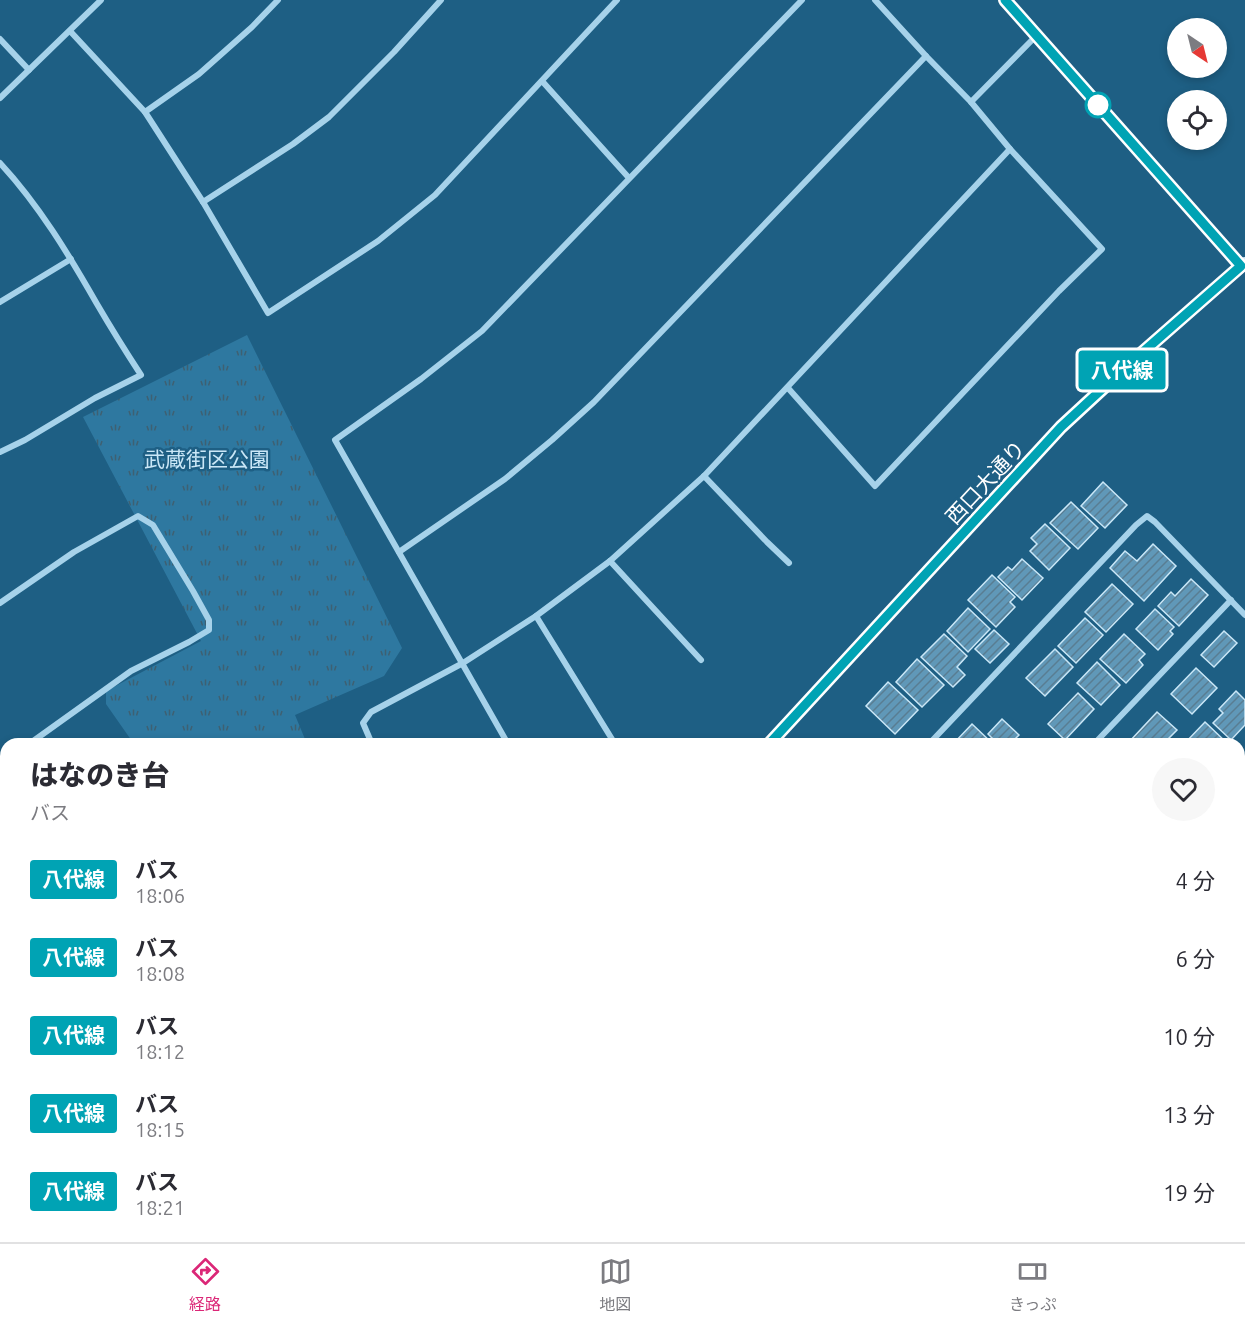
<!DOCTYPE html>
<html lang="ja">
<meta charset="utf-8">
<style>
:root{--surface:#fff;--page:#f7f7f7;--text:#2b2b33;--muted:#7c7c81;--line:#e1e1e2;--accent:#db2777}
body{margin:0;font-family:Ubuntu,"Noto Sans JP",sans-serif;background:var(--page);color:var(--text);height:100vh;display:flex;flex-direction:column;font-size:22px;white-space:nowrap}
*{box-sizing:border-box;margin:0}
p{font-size:20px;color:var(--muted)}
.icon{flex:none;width:33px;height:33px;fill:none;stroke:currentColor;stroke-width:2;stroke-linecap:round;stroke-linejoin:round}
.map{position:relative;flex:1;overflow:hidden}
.sheet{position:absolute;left:0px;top:738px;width:1245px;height:504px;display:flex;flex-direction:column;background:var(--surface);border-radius:18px 18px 0 0;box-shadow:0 3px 9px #0003}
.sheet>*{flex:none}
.badge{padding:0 12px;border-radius:4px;font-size:21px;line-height:39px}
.needle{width:39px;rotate:145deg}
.controls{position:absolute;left:1167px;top:18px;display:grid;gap:12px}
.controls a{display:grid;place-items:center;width:60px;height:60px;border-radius:50%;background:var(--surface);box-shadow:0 3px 9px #0003;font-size:30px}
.map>.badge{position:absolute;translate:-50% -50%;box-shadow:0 0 0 3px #fff}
.round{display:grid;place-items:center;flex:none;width:63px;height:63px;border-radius:32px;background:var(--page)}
.summary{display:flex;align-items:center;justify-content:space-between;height:102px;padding:0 30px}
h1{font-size:28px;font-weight:800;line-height:45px}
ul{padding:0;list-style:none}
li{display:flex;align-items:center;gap:18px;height:78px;padding:0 30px}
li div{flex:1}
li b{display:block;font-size:22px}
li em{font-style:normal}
li .badge{min-width:66px;font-weight:700;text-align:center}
.tab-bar{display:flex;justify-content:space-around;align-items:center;height:84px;border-top:2px solid var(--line);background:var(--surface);font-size:16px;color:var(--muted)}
.tab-bar a{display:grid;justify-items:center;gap:3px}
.tab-bar .on{color:var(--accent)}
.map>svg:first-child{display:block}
</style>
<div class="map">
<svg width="1245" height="1242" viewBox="0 0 1245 1242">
<defs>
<pattern id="park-tufts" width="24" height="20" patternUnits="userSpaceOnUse" patternTransform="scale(1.5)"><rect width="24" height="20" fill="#2e78a0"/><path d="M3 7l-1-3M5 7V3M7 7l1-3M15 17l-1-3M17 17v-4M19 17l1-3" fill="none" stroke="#3e6072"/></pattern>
<pattern id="building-hatch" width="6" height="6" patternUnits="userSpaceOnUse" patternTransform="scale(1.5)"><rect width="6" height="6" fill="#6098b8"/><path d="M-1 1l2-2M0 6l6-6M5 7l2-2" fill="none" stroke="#597d92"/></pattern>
</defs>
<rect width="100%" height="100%" fill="#1e5f84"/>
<polygon fill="url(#park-tufts)" points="247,335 402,648 384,676 295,715 307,744 134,744 106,704 106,691 201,641 83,417"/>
<g fill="url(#building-hatch)" stroke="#cae7f7" stroke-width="1.5">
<polygon points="1103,482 1127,505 1105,528 1081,506"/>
<polygon points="1071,502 1098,528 1078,549 1050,523"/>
<polygon points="1045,524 1070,548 1049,570 1030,551 1037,544 1031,538"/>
<polygon points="1153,544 1176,566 1144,601 1110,568 1125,551 1137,561"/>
<polygon points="1022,559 1043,578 1022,600 998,577 1008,567 1012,570"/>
<polygon points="992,575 1015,597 1010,602 1015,607 996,627 968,600"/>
<polygon points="1191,579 1208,595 1179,626 1158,606 1171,592 1175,596"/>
<polygon points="1112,584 1133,604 1106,632 1085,612"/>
<polygon points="968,608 990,629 968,652 947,631"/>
<polygon points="1155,609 1174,627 1170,631 1173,634 1158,650 1136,629"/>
<polygon points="1085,618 1103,635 1076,663 1058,646"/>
<polygon points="994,630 1009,644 990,663 975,649"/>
<polygon points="1224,631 1237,643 1214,667 1201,655"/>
<polygon points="944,634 967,656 957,667 965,675 953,687 921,657"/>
<polygon points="1124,634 1145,654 1139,660 1143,665 1126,683 1100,659"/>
<polygon points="1055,649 1073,667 1045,696 1026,678"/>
<polygon points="917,659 944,685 922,707 896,682"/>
<polygon points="1097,662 1120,685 1101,705 1077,683"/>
<polygon points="1196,668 1217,688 1192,714 1171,694"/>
<polygon points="888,682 918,710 895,734 866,706"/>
<polygon points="1236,691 1245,700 1245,725 1231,740 1213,723 1223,713 1219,709"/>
<polygon points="1078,693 1094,709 1065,740 1048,724"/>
<polygon points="1157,712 1177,730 1163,744 1134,744 1130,741"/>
<polygon points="1002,719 1019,735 1010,744 998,744 988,734"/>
<polygon points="1205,722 1228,744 1184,744"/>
<polygon points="972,724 993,744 953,744"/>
<polygon points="1239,800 1245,805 1245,828 1239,834"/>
<polygon points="1239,885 1245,891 1245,909 1239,914"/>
<polygon points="1239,974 1245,980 1245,988 1239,994"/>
<polygon points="109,1236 136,1236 141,1242 111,1242 107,1237"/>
<polygon points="151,1236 156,1236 161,1242 144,1242"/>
<polygon points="361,1236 404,1236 406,1238 403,1242 355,1242"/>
<polygon points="449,1236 456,1237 457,1236 495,1236 489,1242 444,1242"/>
<polygon points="915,1236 946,1236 941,1242 911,1242"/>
</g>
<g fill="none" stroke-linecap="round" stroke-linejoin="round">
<g stroke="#a6d2ea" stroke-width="4.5">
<polyline points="0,1067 6,1073"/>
<polyline points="0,1107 6,1106"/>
<polyline points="43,1242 50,1236"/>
</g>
<g stroke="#a6d2ea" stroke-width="6">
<polyline points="70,31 145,112 203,202 268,313 378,241 435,195 617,0"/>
<polyline points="0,39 29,70"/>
<polyline points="542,81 629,178"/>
<polyline points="0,98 101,0"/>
<polyline points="971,102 1036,36"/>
<polyline points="145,112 199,74 252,27 278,0"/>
<path d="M0 163C39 205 69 255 97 304 111 328 126 352 141 375L95 398 25 440 0 452"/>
<polyline points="203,202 293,144 329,117 394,52 441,0"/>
<polyline points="0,302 71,259"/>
<polyline points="788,388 875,486 1059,291 1102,249 1010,149 971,102 926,56 875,0"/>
<polyline points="704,476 767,542 789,563"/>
<polyline points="399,552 505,479 552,440 594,402 926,56"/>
<polyline points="610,561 701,660"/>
<polyline points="0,603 74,552 138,516 153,525 193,591 209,620 209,630 189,642 131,671 29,744"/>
<polyline points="536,616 615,744"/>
<polyline points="372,744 363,723 371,712 463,663 536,616 610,561 704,476 1010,149"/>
<polyline points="508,744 335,440 421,379 482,331 802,0"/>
<polyline points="929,744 1136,525 1147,516 1155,522 1245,615"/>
<polyline points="1094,744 1231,600"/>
<polyline points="0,765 6,761"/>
<polyline points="1239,766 1245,760"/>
<polyline points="0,847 6,854"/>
<polyline points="1239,941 1245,935"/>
<polyline points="982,1236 988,1242"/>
<polyline points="533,1242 539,1236"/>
<polyline points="704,1242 710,1236"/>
<polyline points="872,1242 877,1236"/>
<polyline points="1017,1242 1021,1236"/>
</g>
<g stroke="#d1e9f7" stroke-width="12">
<polyline points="1005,0 1241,266"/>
<polyline points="769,744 1061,427 1127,366 1245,263"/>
<polyline points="0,996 6,1003"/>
<polyline points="213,1236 218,1242"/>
<polyline points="285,1242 291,1236"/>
</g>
</g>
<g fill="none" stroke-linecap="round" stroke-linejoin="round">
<g stroke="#fff" stroke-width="14">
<polyline id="line" points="769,744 1061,427 1127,366 1241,266 1005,0"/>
</g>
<use href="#line" stroke="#00a3b4" stroke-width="9"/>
</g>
<circle fill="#fff" stroke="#00a3b4" stroke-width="3" cx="1098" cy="105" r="12"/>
<g text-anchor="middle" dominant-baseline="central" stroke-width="5" stroke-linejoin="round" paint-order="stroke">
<g font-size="21" fill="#cae7f7" stroke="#1e5f84">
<text x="207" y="459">武蔵街区公園</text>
</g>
<g font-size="21" fill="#fff" stroke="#1e5f84">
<text transform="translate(985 482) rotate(-47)">西口大通り</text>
</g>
</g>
</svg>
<div class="controls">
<a><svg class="needle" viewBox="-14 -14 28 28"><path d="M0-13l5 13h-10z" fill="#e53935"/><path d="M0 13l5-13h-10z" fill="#7c7c81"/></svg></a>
<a><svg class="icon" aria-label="locate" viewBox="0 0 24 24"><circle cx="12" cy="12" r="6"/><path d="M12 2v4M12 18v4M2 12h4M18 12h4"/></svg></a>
</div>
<b class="badge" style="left:1122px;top:370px;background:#00a3b4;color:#fff">八代線</b>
<section class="sheet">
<div class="summary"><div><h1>はなのき台</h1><p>バス</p></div><a class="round"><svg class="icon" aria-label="heart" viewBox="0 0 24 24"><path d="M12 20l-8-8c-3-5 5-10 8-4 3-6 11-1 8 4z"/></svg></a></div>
<ul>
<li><span class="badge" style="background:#00a3b4;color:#fff">八代線</span><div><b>バス</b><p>18:06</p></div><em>4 分</em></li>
<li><span class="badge" style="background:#00a3b4;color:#fff">八代線</span><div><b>バス</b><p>18:08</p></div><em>6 分</em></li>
<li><span class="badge" style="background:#00a3b4;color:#fff">八代線</span><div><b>バス</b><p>18:12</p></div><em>10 分</em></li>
<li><span class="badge" style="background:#00a3b4;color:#fff">八代線</span><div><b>バス</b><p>18:15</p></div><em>13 分</em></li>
<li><span class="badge" style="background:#00a3b4;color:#fff">八代線</span><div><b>バス</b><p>18:21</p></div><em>19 分</em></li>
</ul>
</section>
</div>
<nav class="tab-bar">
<a class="on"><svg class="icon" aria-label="directions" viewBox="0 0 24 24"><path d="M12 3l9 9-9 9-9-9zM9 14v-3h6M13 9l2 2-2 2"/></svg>経路</a>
<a><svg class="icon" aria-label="map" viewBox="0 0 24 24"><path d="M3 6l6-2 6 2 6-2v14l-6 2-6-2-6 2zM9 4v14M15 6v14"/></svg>地図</a>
<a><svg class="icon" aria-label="tickets" viewBox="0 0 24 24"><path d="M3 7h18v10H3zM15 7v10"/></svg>きっぷ</a>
</nav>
